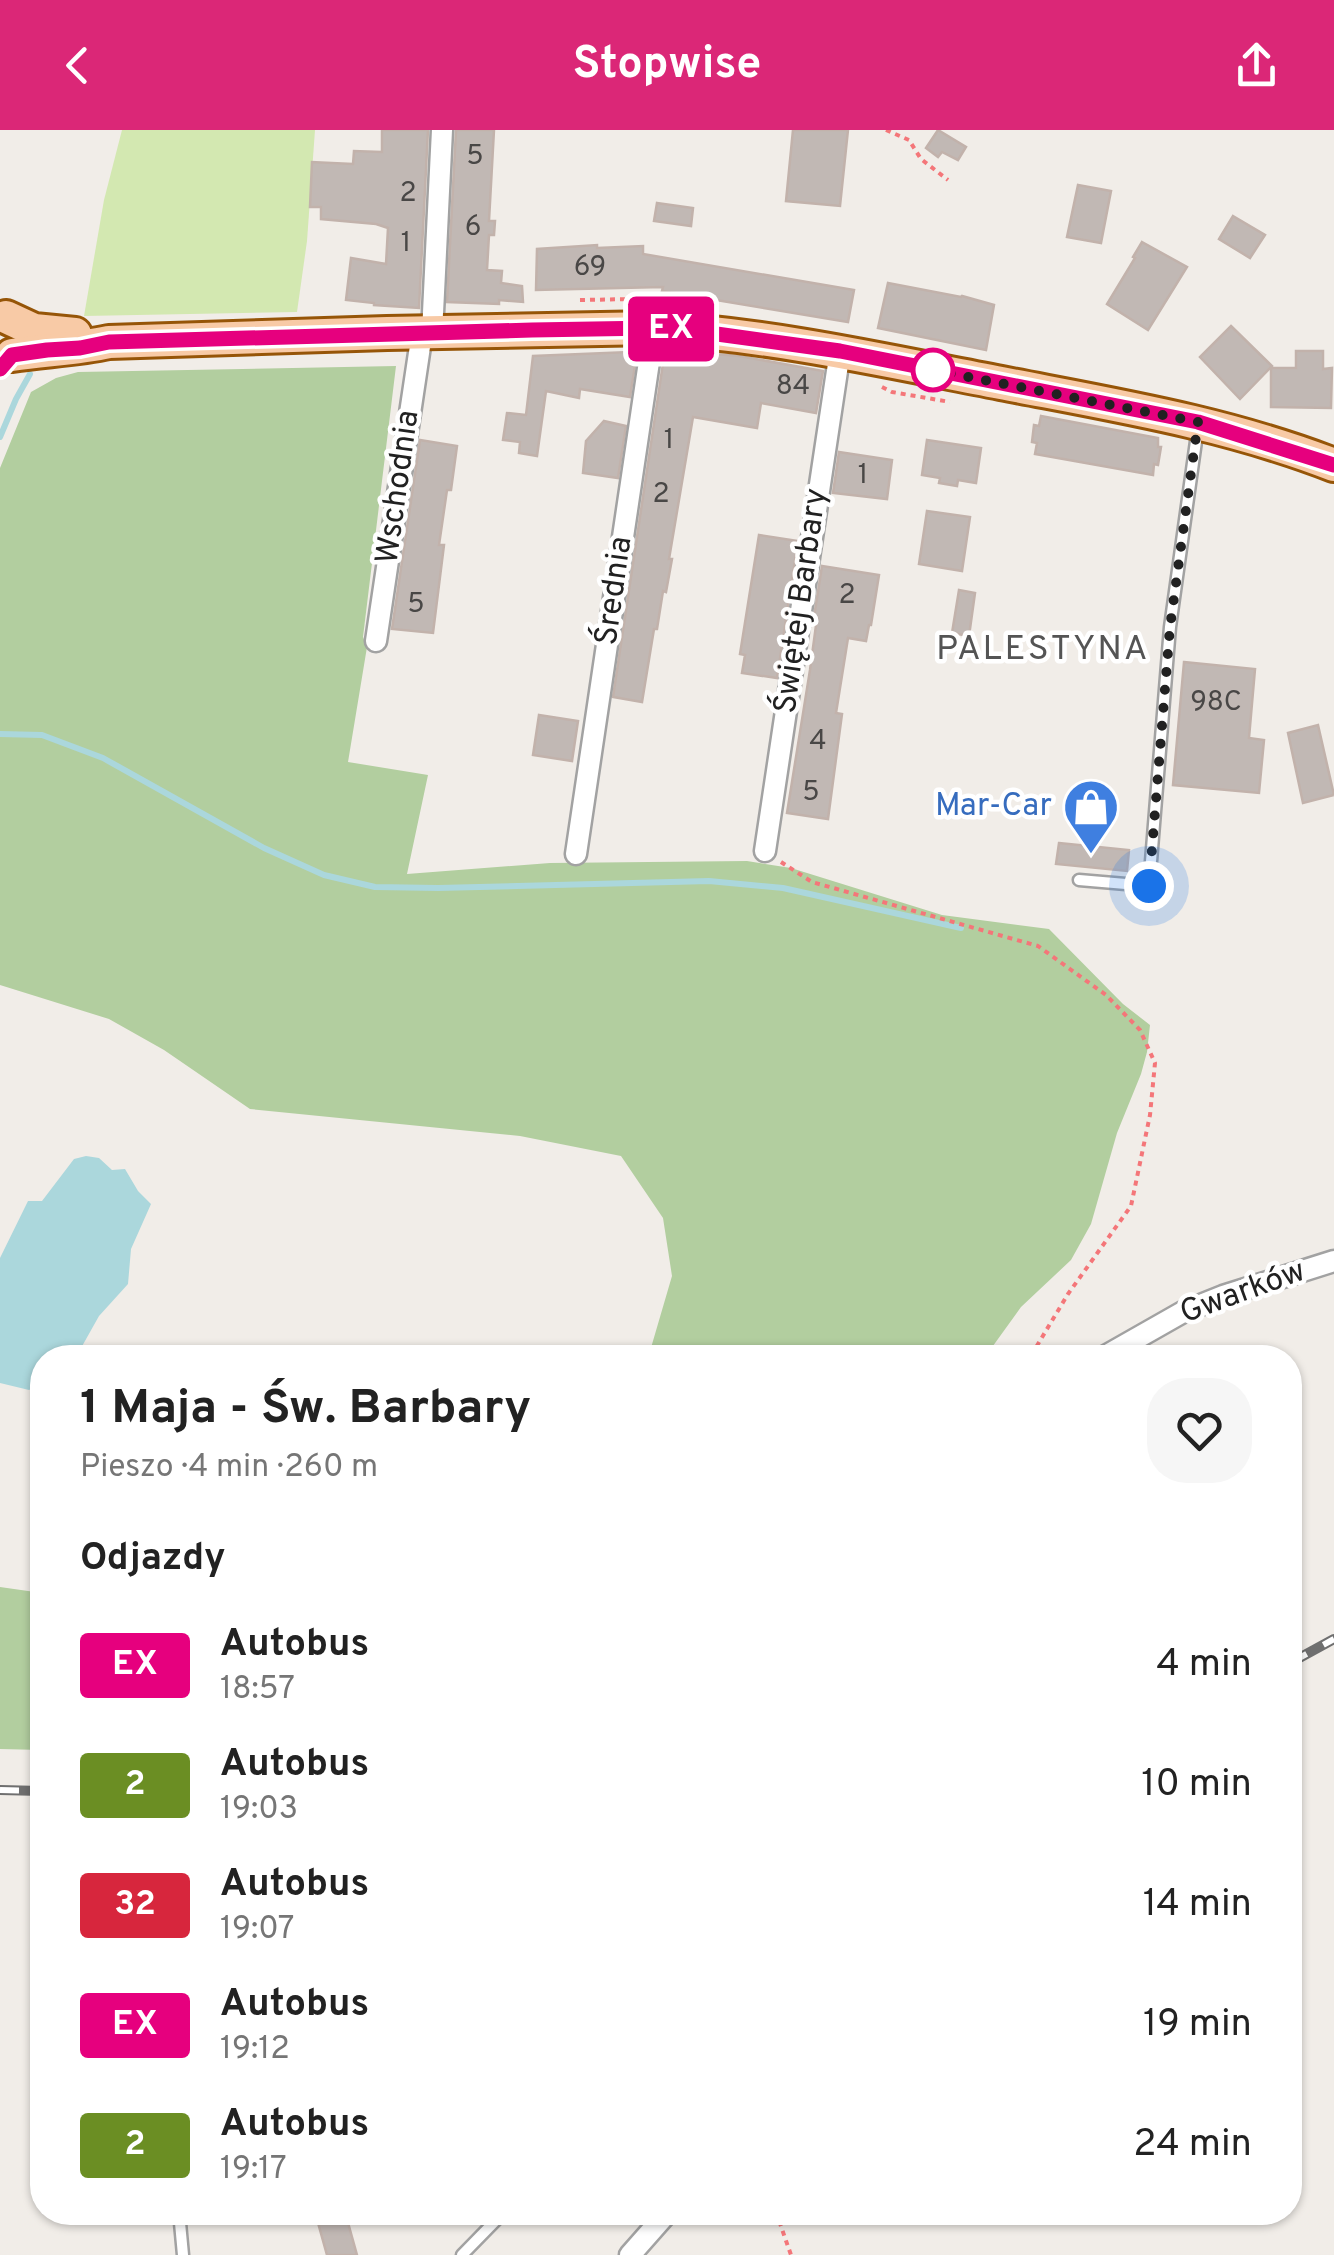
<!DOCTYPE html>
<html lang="pl">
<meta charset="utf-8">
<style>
:root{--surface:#fff;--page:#f6f6f6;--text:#222;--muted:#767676;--accent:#db2777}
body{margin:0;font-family:Overpass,sans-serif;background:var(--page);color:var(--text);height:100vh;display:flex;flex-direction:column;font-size:38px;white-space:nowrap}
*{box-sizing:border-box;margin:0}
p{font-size:32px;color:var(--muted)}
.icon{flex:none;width:55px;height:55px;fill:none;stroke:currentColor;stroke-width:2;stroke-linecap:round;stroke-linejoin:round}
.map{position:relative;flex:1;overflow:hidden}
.panel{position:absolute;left:30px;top:1215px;width:1272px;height:880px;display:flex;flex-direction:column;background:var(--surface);border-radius:40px;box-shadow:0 2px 8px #0004}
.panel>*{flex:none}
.badge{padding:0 20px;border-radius:8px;font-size:35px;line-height:65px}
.you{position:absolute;width:50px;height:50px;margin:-25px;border:8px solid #fff;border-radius:50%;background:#1a73e8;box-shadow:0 0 0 15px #1a73e833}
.map>.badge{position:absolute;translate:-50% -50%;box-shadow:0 0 0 5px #fff}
h2{padding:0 50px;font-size:38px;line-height:90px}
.round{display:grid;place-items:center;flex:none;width:105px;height:105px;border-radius:40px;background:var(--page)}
.headline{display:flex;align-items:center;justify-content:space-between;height:170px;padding:0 50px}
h1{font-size:48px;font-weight:700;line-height:75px}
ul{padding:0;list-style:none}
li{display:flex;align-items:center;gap:30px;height:120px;padding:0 50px}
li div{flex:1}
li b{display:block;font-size:38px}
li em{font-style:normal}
li .badge{min-width:110px;font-weight:700;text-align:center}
header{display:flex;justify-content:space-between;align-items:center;height:130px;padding:0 50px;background:var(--accent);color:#fff;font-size:45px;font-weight:700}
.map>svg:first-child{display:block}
</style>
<header><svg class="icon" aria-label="back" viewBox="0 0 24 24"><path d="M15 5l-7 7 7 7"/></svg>Stopwise<svg class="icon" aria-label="share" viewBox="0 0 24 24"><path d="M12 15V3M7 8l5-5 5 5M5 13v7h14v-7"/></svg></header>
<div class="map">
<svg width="1334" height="2125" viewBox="0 0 1334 2125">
<rect width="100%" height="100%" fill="#f1ede8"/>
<polygon fill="#d3e8b1" points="122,0 315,0 307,111 297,182 84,186 104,70"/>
<g fill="#b2ce9f">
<polygon points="396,236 363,507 367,517 348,632 428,645 407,744 550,733 747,731 791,738 942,785 1049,799 1123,874 1150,895 1147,922 1141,944 1117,1003 1091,1094 1071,1130 1021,1177 985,1227 648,1228 672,1146 663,1088 621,1026 520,1006 250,979 164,920 109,889 0,855 0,338 31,262 56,248 78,242"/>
<polygon points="0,1457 42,1463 42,1620 0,1619"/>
</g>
<polygon fill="#abd7dc" points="86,1026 99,1028 112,1040 125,1039 138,1061 151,1074 131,1119 128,1154 99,1186 76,1227 42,1228 42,1254 29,1260 0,1253 0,1128 28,1071 42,1071 74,1029"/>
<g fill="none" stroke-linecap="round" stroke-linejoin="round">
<g stroke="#abd7dc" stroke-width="6">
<polyline points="0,307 16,269 30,244"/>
<polyline points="0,604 42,605 103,628 264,718 324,745 375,757 438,758 709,751 783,758 961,798"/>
</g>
</g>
<g fill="#c1b8b4" stroke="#c2b2ab" stroke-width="2.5">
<polygon points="382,0 428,0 419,178 374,175 374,173 346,170 351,128 386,134 388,98 376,94 321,89 321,77 310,77 312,32 353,34 354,21 382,22"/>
<polygon points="456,0 494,0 489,91 495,91 494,105 489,105 487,140 502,141 501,153 522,156 523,172 499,170 499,174 447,172"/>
<polygon points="793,0 848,0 840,76 786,71"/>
<polygon points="938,0 966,17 958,30 942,22 938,27 926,18"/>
<polygon points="1078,55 1111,61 1101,113 1067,107"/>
<polygon points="657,73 693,78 691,96 654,91"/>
<polygon points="1233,86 1265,105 1250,128 1219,109"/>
<polygon points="1142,112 1187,137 1148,200 1107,174 1135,128 1133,127"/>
<polygon points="597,115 597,118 643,116 643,124 854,160 848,192 662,161 663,157 536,160 537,119"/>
<polygon points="888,153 961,167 962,166 994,175 986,220 878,198"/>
<polygon points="1231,196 1272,236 1240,269 1200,227"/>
<polygon points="665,220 739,226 823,241 816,283 761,273 757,298 693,287 669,429 672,429 666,462 663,461 657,499 654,499 642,572 613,567"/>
<polygon points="1296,221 1323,221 1323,239 1332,238 1331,278 1271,277 1271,238 1296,238"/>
<polygon points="630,222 636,229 630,267 580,259 579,268 546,261 537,326 519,323 520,312 503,310 507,283 526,285 533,226"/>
<polygon points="1041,286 1158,308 1158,317 1161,317 1158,335 1154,334 1153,345 1035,324 1037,313 1032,312 1034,295 1039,296"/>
<polygon points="604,291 626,296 618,348 583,343 586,311"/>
<polygon points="420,310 457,316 451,360 447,360 439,415 444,415 433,503 392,499"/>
<polygon points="927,310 981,318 976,353 958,350 957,356 939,353 940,348 922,345"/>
<polygon points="839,322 892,330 887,369 833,363"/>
<polygon points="927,381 970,387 962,441 919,434"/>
<polygon points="759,405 798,411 777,548 742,543 745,525 740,524"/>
<polygon points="822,436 879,445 871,495 869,495 866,511 848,508 836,583 842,584 828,689 787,683 810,540 817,488 814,487"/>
<polygon points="959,460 975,463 969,506 952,503"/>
<polygon points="1184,532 1255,539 1249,608 1264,610 1259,663 1173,655"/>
<polygon points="539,585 578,591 572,631 533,625"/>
<polygon points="1318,595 1334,665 1303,673 1288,603"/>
<polygon points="1059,713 1129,720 1127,741 1056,734"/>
<polygon points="315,2082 345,2082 357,2125 327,2125"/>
</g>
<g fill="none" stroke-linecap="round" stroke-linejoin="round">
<g stroke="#a2a2a2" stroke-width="15">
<g id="service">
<polyline points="1079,750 1149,756 1170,497 1198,297"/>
<polyline points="179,2082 183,2125"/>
<polyline points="462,2125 504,2082"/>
</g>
</g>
<g stroke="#a2a2a2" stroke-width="25">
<g id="minor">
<polyline points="432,203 442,0"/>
<polyline points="376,511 422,203"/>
<polyline points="765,721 840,221"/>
<polyline points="576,724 654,198"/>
<polyline points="1102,1228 1183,1182 1223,1166 1334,1131"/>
<polyline points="630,2125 668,2082"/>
</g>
</g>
<g stroke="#965507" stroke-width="38">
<g id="primary">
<polyline points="6,187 34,200 75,204"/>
<path d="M12 225C45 220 77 219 109 212L387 203 654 198C772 205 886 231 1001 253 1114 275 1226 293 1334 335"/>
</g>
</g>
<g stroke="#f47679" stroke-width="4" stroke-dasharray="5 5" stroke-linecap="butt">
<polyline points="886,0 909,10 921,29 948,50"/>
<polyline points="580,170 634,169"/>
<polyline points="882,257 892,262 950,272"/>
<polyline points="781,732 812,752 1038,816 1106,865 1140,900 1155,933 1150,985 1131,1076 1068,1164 1035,1219 1024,1228"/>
<polyline points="776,2082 791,2125"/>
</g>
<use href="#service" stroke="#fff" stroke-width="10"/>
<use href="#minor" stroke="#fff" stroke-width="20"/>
<use href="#primary" stroke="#f8caa6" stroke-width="32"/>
<g stroke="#6f6f6f" stroke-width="10">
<g id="rail">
<polyline points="1290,1533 1334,1509"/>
<polyline points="0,1660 42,1661"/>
</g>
</g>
<use href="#rail" stroke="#fff" stroke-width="6" stroke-dasharray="19" stroke-linecap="butt"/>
</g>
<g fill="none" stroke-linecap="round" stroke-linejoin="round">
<g stroke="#fff" stroke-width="22">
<polyline id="line" points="0,239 12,225 47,220 80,218 109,212 532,200 654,198 695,201 840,221 1198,292 1334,335"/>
</g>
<use href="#line" stroke="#e6007e" stroke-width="15"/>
<polyline stroke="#212121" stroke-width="10" stroke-dasharray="0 18" points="933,240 1198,292 1170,497 1149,756"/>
</g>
<defs>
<g id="shop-pin" transform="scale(2.875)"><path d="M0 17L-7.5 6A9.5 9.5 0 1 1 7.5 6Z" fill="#3f7fe0" stroke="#fff"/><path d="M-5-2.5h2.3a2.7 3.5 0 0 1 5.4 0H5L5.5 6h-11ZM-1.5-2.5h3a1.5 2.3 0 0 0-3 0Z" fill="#fff"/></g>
</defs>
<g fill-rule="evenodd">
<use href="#shop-pin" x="1091" y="677"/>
</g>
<circle fill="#fff" stroke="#e6007e" stroke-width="5" cx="933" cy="240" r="20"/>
<g text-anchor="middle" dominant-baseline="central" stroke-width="9" stroke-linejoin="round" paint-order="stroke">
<g font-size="28" fill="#494746">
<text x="475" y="27">5</text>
<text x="408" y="64">2</text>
<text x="473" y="98">6</text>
<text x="406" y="114">1</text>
<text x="590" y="138">69</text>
<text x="793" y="257">84</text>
<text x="669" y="311">1</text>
<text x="863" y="346">1</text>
<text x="661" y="365">2</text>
<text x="847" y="466">2</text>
<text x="416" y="475">5</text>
<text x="1216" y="573">98C</text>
<text x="818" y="612">4</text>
<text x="811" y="663">5</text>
</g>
<g font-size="32" fill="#212121" stroke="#fff">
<text transform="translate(399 357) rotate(-82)">Wschodnia</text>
<text transform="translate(615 461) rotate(-82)">Średnia</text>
<text transform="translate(802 471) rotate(-82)">Świętej Barbary</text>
<text transform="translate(1243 1163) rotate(-20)">Gwarków</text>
</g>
<g font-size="32" fill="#366cbe" stroke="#fff" text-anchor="end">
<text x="1052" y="677">Mar-Car</text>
</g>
<g font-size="35" letter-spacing="2.5" fill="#545454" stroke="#fff">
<text x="1043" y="520">PALESTYNA</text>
</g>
</g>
</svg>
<div class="you" style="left:1149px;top:756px"></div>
<b class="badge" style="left:671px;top:199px;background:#e6007e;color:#fff">EX</b>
<section class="panel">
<div class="headline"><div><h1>1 Maja - Św. Barbary</h1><p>Pieszo · 4 min · 260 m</p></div><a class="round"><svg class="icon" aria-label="heart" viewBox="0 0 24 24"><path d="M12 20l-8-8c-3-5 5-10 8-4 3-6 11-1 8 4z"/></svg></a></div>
<h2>Odjazdy</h2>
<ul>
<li><span class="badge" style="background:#e6007e;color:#fff">EX</span><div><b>Autobus</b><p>18:57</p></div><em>4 min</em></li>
<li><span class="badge" style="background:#6b8e23;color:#fff">2</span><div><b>Autobus</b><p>19:03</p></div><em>10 min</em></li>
<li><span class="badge" style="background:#d7263d;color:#fff">32</span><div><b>Autobus</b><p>19:07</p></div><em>14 min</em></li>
<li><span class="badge" style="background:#e6007e;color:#fff">EX</span><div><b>Autobus</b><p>19:12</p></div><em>19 min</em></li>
<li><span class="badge" style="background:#6b8e23;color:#fff">2</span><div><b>Autobus</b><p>19:17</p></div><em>24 min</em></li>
</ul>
</section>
</div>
